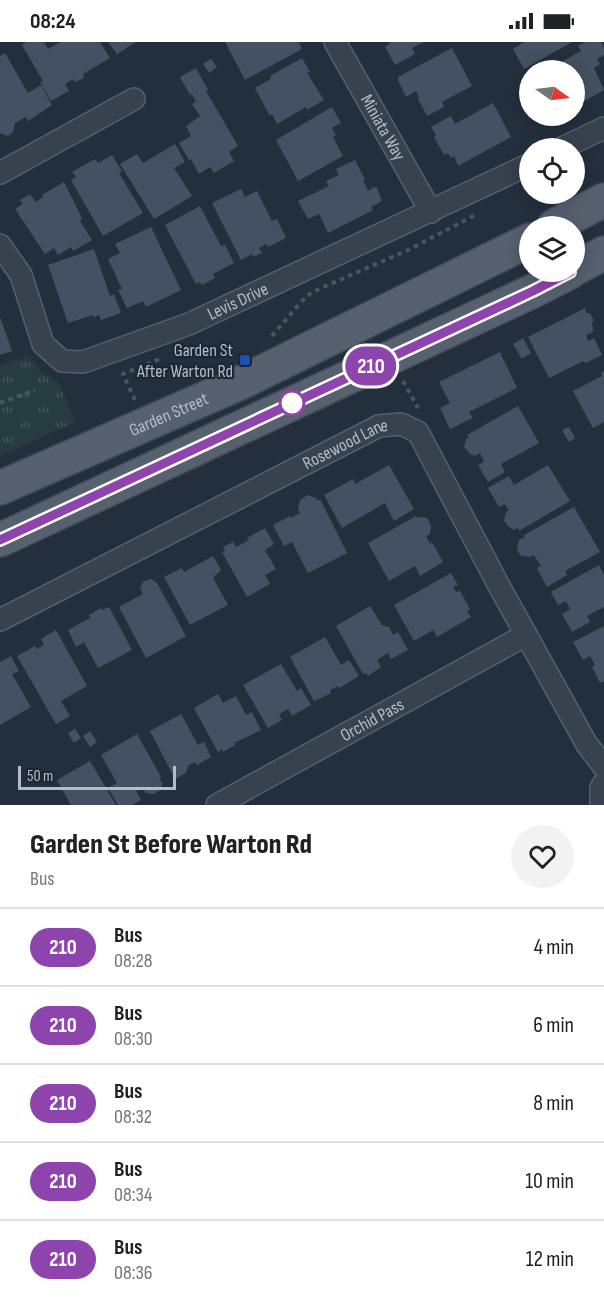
<!DOCTYPE html>
<style>
:root{--surface:#fff;--page:#f2f2f2;--text:#202124;--muted:#757577;--line:#e0e0e0}
body{margin:0;font-family:"Sofia Sans Condensed",sans-serif;background:var(--page);color:var(--text);height:100vh;display:flex;flex-direction:column;font-size:22px;white-space:nowrap}
*{box-sizing:border-box;margin:0}
p{font-size:20px;color:var(--muted)}
.icon{flex:none;width:33px;height:33px;fill:none;stroke:currentColor;stroke-width:2;stroke-linecap:round;stroke-linejoin:round}
.map{position:relative;height:763px;overflow:hidden}
.side{display:flex;flex-direction:column;background:var(--surface);flex:1}
.side>*{flex:none}
.badge{padding:0 12px;border-radius:20px;font-size:21px;line-height:39px}
.needle{width:39px;rotate:104deg}
.fabs{position:absolute;left:519px;top:18px;display:grid;gap:12px}
.fabs a{display:grid;place-items:center;width:66px;height:66px;border-radius:50%;background:var(--surface);box-shadow:0 3px 15px #0003;font-size:30px}
.scale{position:absolute;left:18px;bottom:15px;width:158px;box-sizing:border-box;padding-left:6px;border:3px solid #b4bcc9;border-top:0;font-size:16px;line-height:21px;white-space:nowrap;color:#b4bcc9;-webkit-text-stroke:4px #1d2633;paint-order:stroke}
.map>.badge{position:absolute;translate:-50% -50%;box-shadow:0 0 0 3px #fff}
.round{display:grid;place-items:center;flex:none;width:63px;height:63px;border-radius:32px;background:var(--page)}
.overview{display:flex;align-items:center;justify-content:space-between;height:102px;padding:0 30px}
h1{font-size:28px;font-weight:800;line-height:45px}
ul{padding:0;list-style:none}
li{display:flex;align-items:center;gap:18px;height:78px;padding:0 30px;border-top:2px solid var(--line)}
li div{flex:1}
li b{display:block;font-size:22px}
li em{font-style:normal}
li .badge{min-width:66px;font-weight:700;text-align:center}
.status{display:flex;justify-content:space-between;align-items:center;height:42px;padding:0 30px;background:var(--surface);direction:ltr}
.status svg{height:16px;fill:currentColor}
.map>svg:first-child{display:block}
</style>
<div class="status"><b>08:24</b><svg viewBox="0 0 49 12"><path d="M0 12V9h3v3zM5 12V6h3v6zM10 12V3h3v9zM15 12V0h3v12zM26 1h20v11H26zM47 4h2v5h-2z"/></svg></div>
<div class="map">
<svg width="604" height="763" viewBox="0 0 604 763">
<defs>
<pattern id="grass-tufts" width="24" height="20" patternUnits="userSpaceOnUse" patternTransform="scale(1.5)"><rect width="24" height="20" fill="#263c3f"/><path d="M3 7l-1-3M5 7V3M7 7l1-3M15 17l-1-3M17 17v-4M19 17l1-3" fill="none" stroke="#435659"/></pattern>
</defs>
<rect width="100%" height="100%" fill="#242f3e"/>
<polygon fill="url(#grass-tufts)" points="29,314 41,330 59,341 75,380 0,414 0,323"/>
<g fill="#455162">
<polygon points="26,0 44,0 48,7 60,0 100,0 110,16 83,32 84,36 75,40 73,37 65,42 69,49 51,59 40,40 43,39 22,3"/>
<polygon points="108,0 136,0 117,12"/>
<polygon points="225,0 299,0 302,7 245,38"/>
<polygon points="390,0 424,0 412,6 415,12 395,23 385,5 390,1"/>
<polygon points="524,0 572,0 524,27 513,7"/>
<polygon points="585,0 601,0 604,6 604,13 597,17 600,22 594,26 604,48 574,65 574,28 547,28 581,9 578,4"/>
<polygon points="452,6 472,44 442,60 444,65 427,74 417,55 420,56 416,49 406,55 398,38 398,35"/>
<polygon points="5,11 28,51 41,43 52,63 28,79 26,75 15,81 13,90 8,94 0,91 0,14"/>
<polygon points="302,16 310,30 307,31 324,58 307,68 306,65 277,82 272,72 270,74 255,46 271,37 270,34"/>
<polygon points="211,17 217,25 209,31 203,22"/>
<polygon points="196,26 208,48 206,49 238,104 229,110 234,119 214,131 210,125 199,132 191,117 189,118 179,101 191,94 186,84 200,74 192,62 196,60 192,52 190,53 180,35"/>
<polygon points="493,61 511,95 458,124 454,114 451,116 448,111 444,113 434,95 436,93 431,85 451,74 455,82"/>
<polygon points="332,65 341,81 332,86 336,93 333,95 343,114 298,139 276,98"/>
<polygon points="175,102 185,120 174,126 192,154 154,177 120,122 137,112 143,121"/>
<polygon points="112,113 122,129 119,131 143,171 103,194 71,138 76,135 72,130 95,117 98,121"/>
<polygon points="355,118 365,137 363,138 368,149 374,145 377,146 382,159 371,165 373,168 328,191 319,172 308,177 298,159 329,144 326,139 339,133 336,127"/>
<polygon points="64,140 82,176 80,179 92,198 73,209 71,205 58,213 54,206 45,212 15,167 23,162 20,158 30,152 36,160 43,155 42,153"/>
<polygon points="241,147 245,155 257,149 272,179 277,177 286,196 268,205 266,202 259,206 262,211 253,215 252,212 241,218 212,161"/>
<polygon points="200,164 221,204 225,203 234,221 213,232 215,236 202,243 200,240 196,242 165,183"/>
<polygon points="151,185 181,248 146,265 143,259 127,266 118,248 122,247 108,217 120,211 115,202"/>
<polygon points="94,207 110,254 114,252 121,271 101,278 99,273 93,276 93,273 68,281 48,223"/>
<polygon points="585,266 586,271 590,271 594,279 592,280 593,290 586,293 588,299 594,296 602,313 586,321 583,319 549,336 528,295"/>
<polygon points="0,275 12,309 0,313"/>
<polygon points="523,296 531,311 522,317 513,302"/>
<polygon points="500,310 517,346 469,370 473,376 450,387 440,366 450,361 439,340"/>
<polygon points="604,329 604,380 593,386 573,349 602,334 601,331"/>
<polygon points="518,364 539,401 501,422 505,430 488,440 478,423 484,420 480,411 475,414 470,412 464,405 466,397 469,396 467,393"/>
<polygon points="569,385 575,396 569,400 562,388"/>
<polygon points="389,423 414,467 394,479 385,461 342,486 324,453 353,437 355,442"/>
<polygon points="548,423 570,459 519,489 518,486 514,488 509,485 504,479 506,470 509,468 505,462 499,465 488,446 509,434 514,443"/>
<polygon points="308,453 316,456 318,459 320,457 347,511 308,531 292,500 284,504 273,483 290,474 291,476 300,471 298,467 300,458"/>
<polygon points="574,465 600,510 565,529 567,533 547,545 537,526 541,524 534,513 530,515 521,514 517,508 519,498 525,495 524,493"/>
<polygon points="416,474 418,476 421,475 427,476 431,483 430,492 426,494 430,502 432,500 443,520 420,534 415,524 389,539 368,501"/>
<polygon points="265,486 274,502 265,508 276,527 265,533 270,542 247,555 222,510 225,509 223,505 233,500 236,505 249,498 247,496"/>
<polygon points="213,514 221,528 213,536 228,563 190,583 164,535 182,526 184,530"/>
<polygon points="599,523 604,533 604,565 587,574 590,580 572,590 562,572 570,567 566,559 558,563 551,550"/>
<polygon points="451,531 458,543 453,545 456,550 460,549 470,567 467,569 471,575 437,595 433,588 414,599 394,563"/>
<polygon points="151,537 157,541 186,594 146,616 119,565 143,552 140,547 143,540"/>
<polygon points="370,564 382,583 389,585 393,593 398,590 408,608 391,617 388,611 377,618 381,625 368,634 366,631 363,632 336,584"/>
<polygon points="109,565 132,608 98,626 84,600 76,605 68,588 90,576 89,573 101,566 102,568"/>
<polygon points="604,584 604,639 600,641 592,625 595,623 590,614 583,618 573,600"/>
<polygon points="56,588 87,644 61,659 70,674 56,682 17,614 35,604 37,607 44,603 41,597"/>
<polygon points="325,595 341,623 349,618 359,634 339,646 338,644 330,648 331,651 314,659 290,615"/>
<polygon points="11,614 19,629 12,632 31,665 0,683 0,620"/>
<polygon points="281,622 297,649 301,646 311,663 292,674 288,667 279,672 282,678 268,686 243,643"/>
<polygon points="218,652 223,661 236,654 246,673 252,670 261,688 234,701 235,703 223,710 222,707 218,710 194,666"/>
<polygon points="181,672 198,703 204,700 211,715 197,723 195,720 188,724 186,731 175,737 150,689"/>
<polygon points="75,687 81,696 74,701 68,691"/>
<polygon points="90,689 97,700 90,705 83,694"/>
<polygon points="137,692 161,735 159,736 162,741 161,748 153,752 146,751 143,746 136,749 141,758 132,763 118,763 108,746 117,741 101,713"/>
<polygon points="90,719 116,763 71,763 57,738"/>
</g>
<g fill="none" stroke-linecap="round" stroke-linejoin="round">
<g stroke="#565f6c" stroke-width="24">
<g id="street">
<path id="s1" d="M335 0 431 170"/>
<polyline points="562,106 604,86"/>
<polyline points="0,131 134,57"/>
<path id="s2" d="M0 203 21 233 43 302 62 319 83 320 189 282 530 122"/>
<path id="s3" d="M0 578 379 384 401 382 418 390 498 542 586 701 604 725"/>
<path id="s4" d="M217 763 526 593"/>
<polyline points="601,763 601,746 604,741"/>
</g>
</g>
<g stroke="#414a57" stroke-width="36">
<g id="primary">
<polyline points="554,184 604,158"/>
<polyline points="574,227 604,211"/>
<path id="s5" d="M0 446 240 341 530 198"/>
<polyline points="0,498 533,249 570,230"/>
</g>
</g>
<g stroke="#44595c" stroke-width="4" stroke-dasharray="4.5 4.5" stroke-linecap="butt">
<polyline points="272,294 302,259 312,250 408,208 477,172"/>
<polyline points="403,339 418,366"/>
<polyline points="135,358 123,332 162,316"/>
<polyline points="0,361 35,348"/>
</g>
<use href="#street" stroke="#38414e" stroke-width="21"/>
<use href="#primary" stroke="#56606e" stroke-width="33"/>
</g>
<g fill="none" stroke-linecap="round" stroke-linejoin="round">
<g stroke="#fff" stroke-width="14">
<polyline id="line" points="0,498 533,249 570,230"/>
</g>
<use href="#line" stroke="#8e44ad" stroke-width="9"/>
</g>
<rect fill="#1a4fb4" stroke="#1d2633" stroke-width="2" x="239" y="312" width="12" height="12" rx="3"/>
<circle fill="#fff" stroke="#8e44ad" stroke-width="3" cx="292" cy="361" r="12"/>
<g text-anchor="middle" dominant-baseline="central" stroke-width="4.5" stroke-linejoin="round" paint-order="stroke">
<g font-size="18" fill="#b4bcc9" stroke="#1d2633">
<text stroke="none"><textPath href="#s1" startOffset="98">Miniata Way</textPath></text>
<text stroke="none"><textPath href="#s2" startOffset="322">Levis Drive</textPath></text>
<text stroke="none"><textPath href="#s5" startOffset="184">Garden Street</textPath></text>
<text stroke="none"><textPath href="#s3" startOffset="388">Rosewood Lane</textPath></text>
<text stroke="none"><textPath href="#s4" startOffset="177">Orchid Pass</textPath></text>
</g>
<g font-size="18" fill="#b4bcc9" stroke="#1d2633" text-anchor="end">
<text x="233" y="308">Garden St<tspan x="233" dy="21">After Warton Rd</tspan></text>
</g>
</g>
</svg>
<div class="fabs">
<a><svg class="needle" viewBox="-14 -14 28 28"><path d="M0-13l5 13h-10z" fill="#e53935"/><path d="M0 13l5-13h-10z" fill="#757577"/></svg></a>
<a><svg class="icon" aria-label="locate" viewBox="0 0 24 24"><circle cx="12" cy="12" r="6"/><path d="M12 2v4M12 18v4M2 12h4M18 12h4"/></svg></a>
<a><svg class="icon" aria-label="layers" viewBox="0 0 24 24"><path d="M12 4l9 5-9 5-9-5zM3 14l9 5 9-5"/></svg></a>
</div>
<div class="scale">50 m</div>
<b class="badge" style="left:371px;top:324px;background:#8e44ad;color:#fff">210</b>
</div>
<section class="side">
<div class="overview"><div><h1>Garden St Before Warton Rd</h1><p>Bus</p></div><a class="round"><svg class="icon" aria-label="heart" viewBox="0 0 24 24"><path d="M12 20l-8-8c-3-5 5-10 8-4 3-6 11-1 8 4z"/></svg></a></div>
<ul>
<li><span class="badge" style="background:#8e44ad;color:#fff">210</span><div><b>Bus</b><p>08:28</p></div><em>4 min</em></li>
<li><span class="badge" style="background:#8e44ad;color:#fff">210</span><div><b>Bus</b><p>08:30</p></div><em>6 min</em></li>
<li><span class="badge" style="background:#8e44ad;color:#fff">210</span><div><b>Bus</b><p>08:32</p></div><em>8 min</em></li>
<li><span class="badge" style="background:#8e44ad;color:#fff">210</span><div><b>Bus</b><p>08:34</p></div><em>10 min</em></li>
<li><span class="badge" style="background:#8e44ad;color:#fff">210</span><div><b>Bus</b><p>08:36</p></div><em>12 min</em></li>
</ul>
</section>
